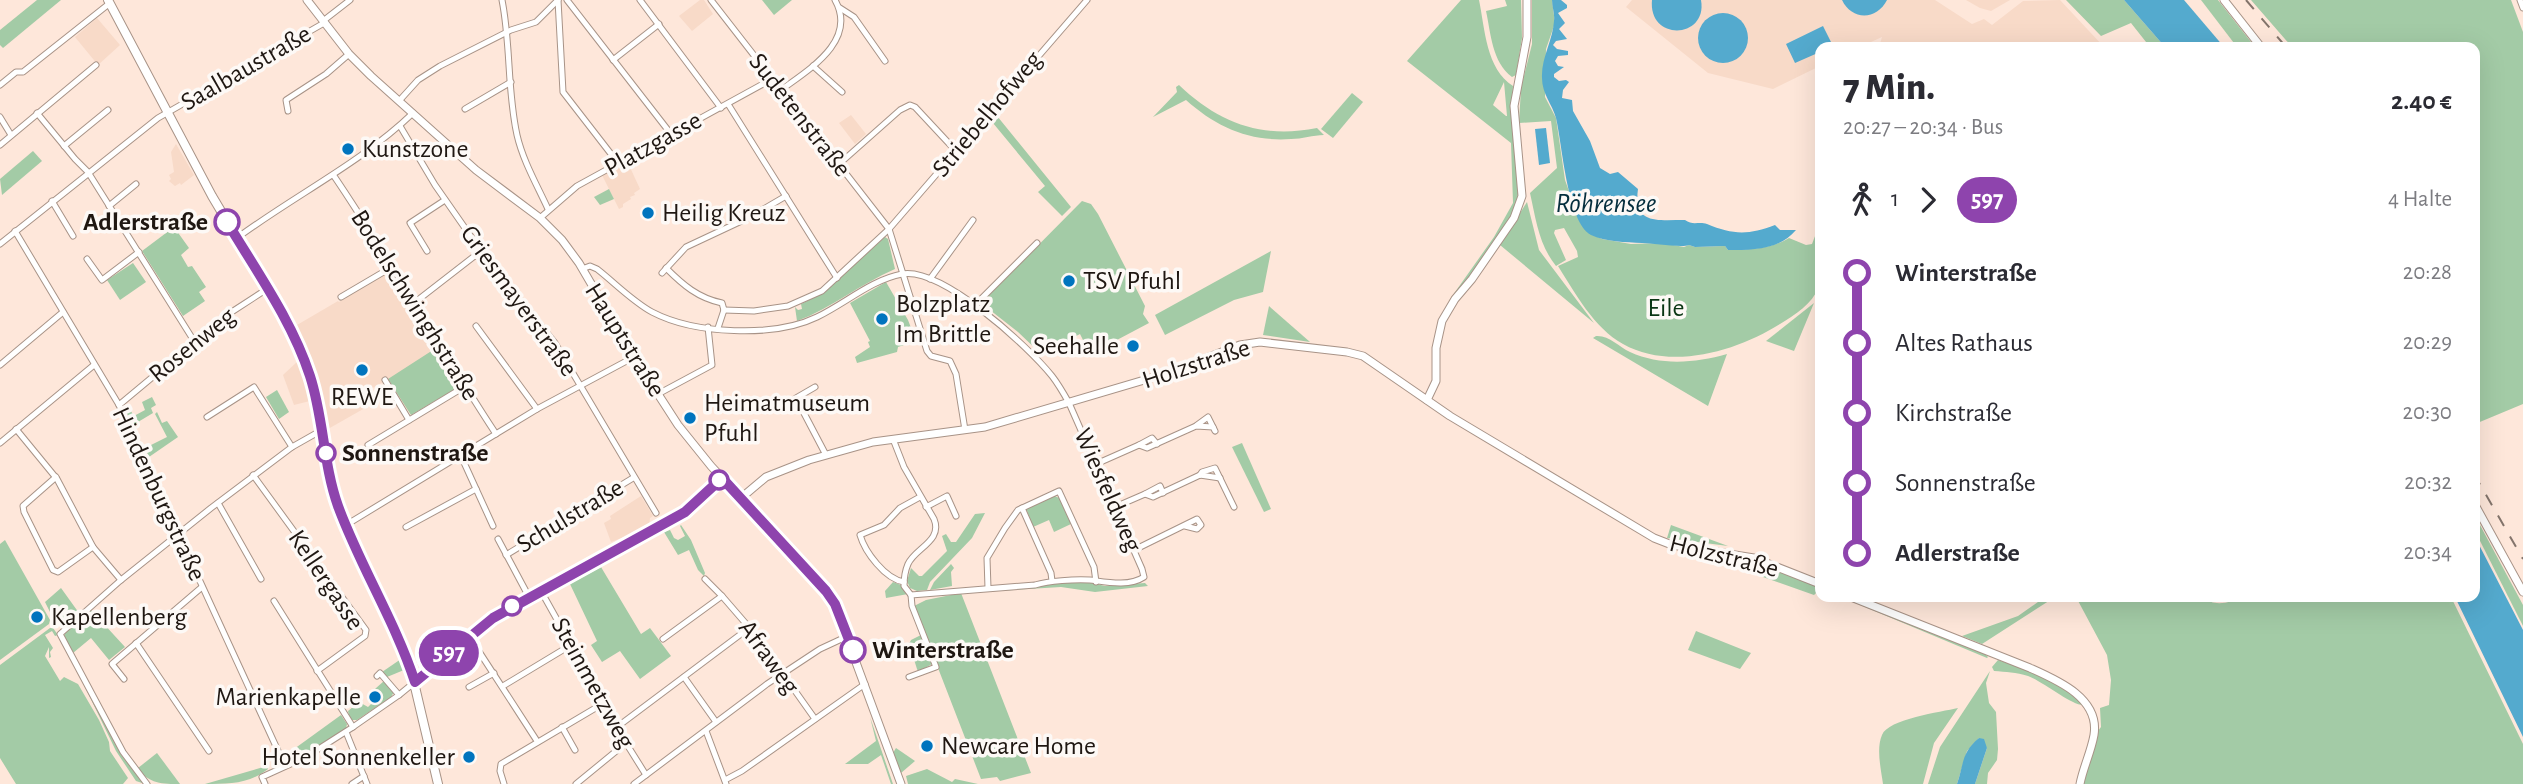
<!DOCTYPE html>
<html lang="de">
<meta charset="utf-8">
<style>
:root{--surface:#fff;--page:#f7f7f7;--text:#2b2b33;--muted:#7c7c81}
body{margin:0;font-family:"Alegreya Sans",sans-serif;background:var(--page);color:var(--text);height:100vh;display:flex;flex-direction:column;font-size:26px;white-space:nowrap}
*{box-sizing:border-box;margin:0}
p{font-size:23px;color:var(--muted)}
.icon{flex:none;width:38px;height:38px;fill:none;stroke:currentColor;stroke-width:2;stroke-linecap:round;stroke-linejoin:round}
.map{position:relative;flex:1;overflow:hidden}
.details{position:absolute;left:1815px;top:42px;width:665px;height:560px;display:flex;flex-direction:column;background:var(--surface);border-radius:14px;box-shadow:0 7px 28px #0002}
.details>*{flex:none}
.badge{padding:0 14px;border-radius:23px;font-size:24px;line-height:46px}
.map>.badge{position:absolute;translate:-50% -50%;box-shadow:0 0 0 4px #fff}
.legs{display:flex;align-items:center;gap:10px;height:77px;padding:0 28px;font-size:23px}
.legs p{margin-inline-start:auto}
.head{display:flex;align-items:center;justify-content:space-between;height:119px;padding:0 28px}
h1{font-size:38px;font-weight:800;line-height:52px}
ul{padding:0 28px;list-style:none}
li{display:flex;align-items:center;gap:24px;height:70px;font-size:26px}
li i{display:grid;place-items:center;width:10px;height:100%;margin:0 9px;background:currentColor}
li i::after{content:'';width:18px;height:18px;margin:-9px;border:5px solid;border-radius:50%;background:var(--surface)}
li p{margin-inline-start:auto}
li:first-child i{background:linear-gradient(#0000 50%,currentColor 0)}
li:last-child i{background:linear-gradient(currentColor 50%,#0000 0)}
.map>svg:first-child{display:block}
</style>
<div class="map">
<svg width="2523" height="784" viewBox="0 0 2523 784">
<rect width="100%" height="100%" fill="#fee7da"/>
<g fill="#f8dac8">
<polygon points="700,0 704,0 713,14 692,31 679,16"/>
<polygon points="1632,0 1935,0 1972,24 1984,19 1992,25 2023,1 2060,0 2104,47 1879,47 1882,37 1860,47 1820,47 1820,66 1773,89 1708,73 1626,7"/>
<polygon points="1966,0 2010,0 1991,11 1980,8"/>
<polygon points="97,18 120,45 98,65 75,37"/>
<polygon points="851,115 866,134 855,144 839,123"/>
<polygon points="176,144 194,175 181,185 180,183 175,186 169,181 171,179 169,175 174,172 171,152"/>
<polygon points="628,163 640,189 634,193 635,195 630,197 631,199 623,204 623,207 619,209 602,175"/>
<polygon points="389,271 436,348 434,350 449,378 456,376 411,415 387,380 358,396 365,408 328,429 324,401 318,376 297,325 338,301 339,302"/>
<polygon points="298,361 310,401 294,405 283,375"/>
<polygon points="641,496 653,516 650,518 649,527 626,541 624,537 611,542 604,523 611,519 610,516"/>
</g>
<g fill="#a3cba6" fill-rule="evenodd">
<polygon points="37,0 61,0 3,48 0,45 0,30"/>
<polygon points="762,0 792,0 774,15"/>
<path d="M1461 0H1479C1485 29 1486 69 1513 86 1511 121 1522 162 1518 194 1514 226 1470 276 1448 302L1494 237 1513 203 1511 143 1407 61ZM1504 82 1507 116H1506L1493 105Z"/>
<path d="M1505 0H1521L1522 38 1516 75 1512 77C1492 62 1491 34 1486 11L1507 6Z"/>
<path d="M1532 0H1552L1555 23 1546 49 1545 97 1556 118 1565 180 1574 205 1594 235 1602 239 1631 244 1662 243 1684 247 1689 245 1695 247 1725 246 1728 250C1749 250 1771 249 1789 238L1806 245 1812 244 1820 223C1820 236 1823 278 1819 287 1812 304 1795 315 1780 324 1737 351 1671 371 1623 344 1594 328 1575 293 1558 266L1578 257 1577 251 1564 228 1555 230 1554 233 1566 260 1556 266C1539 245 1536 220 1530 193L1557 168 1551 121 1519 123 1521 88 1532 44Z"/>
<polygon points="2066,0 2124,0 2165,47 2150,47 2131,23 2101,36"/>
<polygon points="2201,0 2218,0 2255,47 2237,47"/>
<polygon points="2251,0 2511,0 2523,32 2523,404 2475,424 2474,47 2292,47"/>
<path d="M1179 85C1219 123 1261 139 1317 128L1324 135C1313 135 1302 139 1291 139 1250 142 1216 127 1186 100L1153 117 1177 92 1176 87Z"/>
<polygon points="1352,93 1363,102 1333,138 1321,129"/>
<polygon points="993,111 1071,207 1062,216 1038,192 1045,186 988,117"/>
<polygon points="33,151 42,161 2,195 0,179"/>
<polygon points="609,189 614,199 600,205 594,197"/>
<polygon points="1082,201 1091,204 1098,214 1145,306 1143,314 1149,323 1098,350 1092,348 1088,350 1080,334 1041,354 1018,332 981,303"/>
<polygon points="1527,202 1539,250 1594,323 1500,245"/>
<polygon points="174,227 189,248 181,255 188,267 192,266 206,287 199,292 205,301 183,316 142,251"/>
<path d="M885 237 888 239 895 269C860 284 832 308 797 321L795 307 798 310 802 309 801 304 823 293Z"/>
<polygon points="1271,251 1263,292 1234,300 1165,335 1155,315"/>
<polygon points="133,263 146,282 120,300 107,280"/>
<polygon points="886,282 908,320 916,341 898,347 897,352 857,363 855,357 870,347 868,342 870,341 850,303"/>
<polygon points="1814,303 1794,351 1766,341"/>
<polygon points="1269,306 1310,342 1263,335"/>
<path d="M1596 336C1609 335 1619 347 1630 352 1661 366 1695 363 1727 354L1708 406 1593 338Z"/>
<polygon points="433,350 449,378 456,376 462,385 411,415 388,379"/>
<polygon points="277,390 289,412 279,419 266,397"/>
<polygon points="152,397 156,405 151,408 153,413 133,425 124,408 127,405 134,416 145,410 142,402"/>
<polygon points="157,412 162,423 167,421 178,437 149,457 145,448 167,437 155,414"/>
<polygon points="1242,443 1271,509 1264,512 1232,447"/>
<polygon points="1053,495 1061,499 1071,524 1054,532 1049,520 1033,527 1026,508"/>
<polygon points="985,513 972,538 930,582 927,590 917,591 910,588 907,581 911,568 919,576 922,576 947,551 942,536 946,534 951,542 956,542 975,514"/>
<polygon points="681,525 691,540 705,573 704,576 698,570 689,550 678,555 664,532 670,530 674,538 678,540 685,536 680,526"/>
<polygon points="1671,525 1728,546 1667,538"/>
<polygon points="2480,525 2523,605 2523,626 2475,531"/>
<polygon points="5,540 50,620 49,624 0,660 0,544"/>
<path d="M1667 548C1711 554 1754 559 1796 577 1804 580 1813 584 1820 589L1814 595 1695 553Z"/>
<polygon points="951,564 954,568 951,572 952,586 930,590 934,582"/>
<polygon points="601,567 641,634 650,628 671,656 640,679 620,651 602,662 591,645 597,641 570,584"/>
<polygon points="893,582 901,585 908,594 886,598 885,591"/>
<polygon points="1088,582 1105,586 1145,583 1148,586 1095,592 1061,587 963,593 1052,583"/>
<polygon points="61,588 79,613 65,623 61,616 52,616 45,602"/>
<polygon points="961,593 1031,773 1000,781 997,777 981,779 914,606 926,600"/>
<polygon points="1841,597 1985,654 1988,657 1987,658"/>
<polygon points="2045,597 2055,597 1982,644 1962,636 2018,616"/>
<path d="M2076 597H2203C2215 608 2230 602 2244 597H2451L2523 744V784H2082L2098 731 2101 727 2100 708 2109 705 2111 680 2107 655Z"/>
<polygon points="91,610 125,647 109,660 91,638 73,653 64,636 65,633"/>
<polygon points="50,628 53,628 58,635 55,636 52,631 45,635 53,648 50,652 51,657 49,658 49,647 45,656 60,681 64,677 78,684 99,720 109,742 110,751 128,778 123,784 16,784 0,758 0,665"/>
<polygon points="1696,631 1751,653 1740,669 1688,650"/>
<polygon points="921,635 932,664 918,672 909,644 911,640"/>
<polygon points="401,659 404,670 387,677 382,672"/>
<path d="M1998 660C2028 670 2061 681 2083 705 2071 705 2044 682 2028 676 2016 672 2006 672 1994 671L1992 667Z"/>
<polygon points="1990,671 1986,683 1989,703 1996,712 1998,749 1997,760 1988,773 1987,784 1975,784 1987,748 1979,738 1967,751 1957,784 1928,784 1940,747"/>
<polygon points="384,681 394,692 391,697 357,720 350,720 348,711 359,702 368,707 379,696 377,693 370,698 367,696"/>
<polygon points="84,685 122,756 145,784 136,781 116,751"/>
<path d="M1958 708 1934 743 1923 784H1883C1881 769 1876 749 1882 735 1888 719 1941 712 1958 708Z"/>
<path d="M341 715 347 724 346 729C332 737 300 762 285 759L283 757Z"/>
<polygon points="870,717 893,784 891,784 881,755 868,764 845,764 876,741"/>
<polygon points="896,748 915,761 901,773 893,753"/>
<path d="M157 753 180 784C163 784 148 784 138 768Z"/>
<path d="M267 766 268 769C249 784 229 784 205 784Z"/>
<polygon points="927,769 952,782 955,779 978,784 908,784 906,776"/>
</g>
<g fill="#54aace">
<path d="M1552 0H1561L1567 5V8L1558 13 1565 23 1559 29 1567 39 1556 41 1553 45 1557 49 1568 51V55L1558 56 1555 61 1558 66 1564 67 1554 74V77L1559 81 1566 80 1569 82 1563 90 1562 98 1572 100 1573 111 1590 141 1600 168 1610 174 1618 172 1638 189C1633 225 1657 220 1685 220 1693 226 1699 221 1707 224 1733 235 1749 235 1775 225L1780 230H1796C1779 250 1753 250 1728 250L1725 246 1695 247 1689 245C1682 248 1652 243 1642 243 1626 242 1605 242 1591 235 1567 222 1562 142 1556 118 1552 104 1542 94 1542 78 1541 58 1553 40 1554 21 1555 14 1552 7 1552 0Z"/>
<path d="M1652 0H1701C1708 39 1648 42 1652 0Z"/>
<path d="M1842 0H1887C1877 20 1852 21 1842 0Z"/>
<polygon points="2124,0 2184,0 2224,47 2165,47"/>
<circle cx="1723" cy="38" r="25"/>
<polygon points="1823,26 1833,46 1820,47 1820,52 1795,63 1786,44"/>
<polygon points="1546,128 1550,163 1539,165 1535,129"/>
<polygon points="2475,537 2523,630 2523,737 2455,597 2474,597"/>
<path d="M1979 738 1984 739 1987 748 1975 784H1957C1964 764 1961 753 1979 738Z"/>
</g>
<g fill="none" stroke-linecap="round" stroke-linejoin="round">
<g stroke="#a89387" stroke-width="7">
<g id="minor">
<path d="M502 0C511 45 507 90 517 135 523 161 537 185 548 209"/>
<polyline points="558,0 563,92 618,163"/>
<polyline points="567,0 671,134"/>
<polyline points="640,0 721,108"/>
<polyline points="711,0 889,229 927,351 931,356 950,361 956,374 965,430"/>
<polyline points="2520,0 2523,8"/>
<polyline points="840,8 854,17 885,61"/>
<polyline points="323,21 350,0"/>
<polyline points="613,60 659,24"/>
<polyline points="813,66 842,92"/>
<polyline points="0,85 16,72 23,72 110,3"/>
<path d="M781 90C808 70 858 41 835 0"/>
<polyline points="399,101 418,80 440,66 511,30 536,22 558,0"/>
<polyline points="728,104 837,278"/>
<polyline points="465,109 511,82"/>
<polyline points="288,111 286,100 326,74 349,54"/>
<polyline points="37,113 75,159 88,172 194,341"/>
<polyline points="0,117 11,135"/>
<polyline points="400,126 435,185 481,251 555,343 656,513"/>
<polyline points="0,145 96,65"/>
<polyline points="64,146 108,110"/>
<polyline points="838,165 900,110 910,105 915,107 956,151"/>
<path d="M334 176C391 260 440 349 496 434"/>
<polyline points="52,201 73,236"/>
<polyline points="109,206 136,184"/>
<polyline points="540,218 577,186 772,79"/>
<polyline points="15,231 119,405 285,766"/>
<path d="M237 238C295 195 361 163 413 113"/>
<polyline points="0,244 158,118 324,23"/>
<polyline points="427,251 410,223 445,200"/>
<polyline points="87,259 102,280 139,252"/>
<path d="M666 268C683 285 698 298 722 303L724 310"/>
<path d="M582 269 590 266 597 269C615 283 632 301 652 312 694 334 774 338 817 317 846 303 871 280 902 274 942 267 1028 346 1052 376 1059 385 1064 394 1069 403L1142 569 1144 577C1129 587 1106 582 1090 580 1074 579 1049 581 1035 585L911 595 904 586C904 580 905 571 908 564 915 548 943 541 934 519L904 467 893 439"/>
<polyline points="662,273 686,247 750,217 786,196"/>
<polyline points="930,279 973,220"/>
<polyline points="341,297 392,267"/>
<polyline points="414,303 481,251"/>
<polyline points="975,305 1037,243"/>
<polyline points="724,310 754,311 788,306 822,291 889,229 1087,0"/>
<polyline points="476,326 537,409"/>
<polyline points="718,328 724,310"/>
<polyline points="0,365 63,312"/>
<polyline points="385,380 409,420"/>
<polyline points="815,387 796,398 826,455"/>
<polyline points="658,394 712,365 708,327"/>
<polyline points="119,405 227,315 267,289"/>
<polyline points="207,417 254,387 292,447"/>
<polyline points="1197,425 1208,417 1213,427"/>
<polyline points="16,429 57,479 93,547 121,580"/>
<polyline points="0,443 94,365"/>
<polyline points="368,445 464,387"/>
<polyline points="1139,445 1152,438 1157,444"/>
<polyline points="461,456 493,526"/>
<polyline points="1096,464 1139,445 1147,448 1196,426 1213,427 1215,431"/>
<polyline points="253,475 366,630 365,636 317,671"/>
<polyline points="1200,475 1202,472 1215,468 1234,507"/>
<polyline points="56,477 23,506 24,512 53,570 58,572 93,547"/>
<polyline points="1145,494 1160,486 1163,493"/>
<polyline points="218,503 261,579"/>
<polyline points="926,507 947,496 956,516"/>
<polyline points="1115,507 1145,494 1153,497 1200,475 1220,478"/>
<polyline points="1022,508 1051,573 1052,581"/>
<polyline points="346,525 537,409 634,357"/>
<polyline points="406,527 476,489"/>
<polyline points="498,539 529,597"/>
<polyline points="1134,550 1197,519 1201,525 1197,529 1185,526"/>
<polyline points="506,555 633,478"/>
<polyline points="705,579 722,596 754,633 815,719"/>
<path d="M904 582C885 579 865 552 860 535L884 525 900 508 920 497"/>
<polyline points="988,588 987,558 1005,528 1018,510 1059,491 1094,567 1096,582"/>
<polyline points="541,591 626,743 646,775"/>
<polyline points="274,601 353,727"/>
<polyline points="469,636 537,741"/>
<polyline points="663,639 722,596"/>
<polyline points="136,643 209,751"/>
<polyline points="377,676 380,673 399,695"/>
<polyline points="684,677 716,722"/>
<polyline points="909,677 936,667 912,606 911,595"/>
<polyline points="124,679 112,664 202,587"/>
<polyline points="503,686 571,645"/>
<polyline points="469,687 494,673"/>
<polyline points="562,727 575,750"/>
<polyline points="617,727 749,628"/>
<polyline points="706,731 726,784"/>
<polyline points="346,732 367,784"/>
<polyline points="725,780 742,771 865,684"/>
<polyline points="147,784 123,752 60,634 121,580 211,508 292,447 322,430"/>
<polyline points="265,784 262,777 306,757 353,727 399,695 493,618 685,512 722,478"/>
<polyline points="352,784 364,776"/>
<polyline points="504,784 500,771 501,764 604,703"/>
<polyline points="576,784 626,743"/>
<polyline points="634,784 767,684 820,649 848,636"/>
</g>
</g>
<g stroke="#a89387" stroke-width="9">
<g id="tertiary">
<polyline points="307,0 349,54 371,76 476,170 540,218 562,240 579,263 634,357 678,425 711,466 819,582 834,603 901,784"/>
<polyline points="2224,0 2261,47"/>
<polyline points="1427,400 1436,381 1436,348 1442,321 1455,299 1472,279 1514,218 1522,196 1514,106 1527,37 1527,0"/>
<polyline points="741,498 766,477 809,460 873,442 985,427 1168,373 1240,345 1260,342 1347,352 1363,356 1450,416 1654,538 1672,545 1754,558 1820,584"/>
<polyline points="2474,503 2523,592"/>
<path d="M1851 597 2030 668C2057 680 2100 698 2094 735 2091 752 2083 768 2080 784"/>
</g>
</g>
<g stroke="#a89387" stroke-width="10">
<polyline id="secondary" points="108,0 212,196 281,312 298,346 317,400 327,460 338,505 411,670 438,784"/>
</g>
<use href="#minor" stroke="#fff" stroke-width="5"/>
<use href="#tertiary" stroke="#fff" stroke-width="7"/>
<use href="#secondary" stroke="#fff" stroke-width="8"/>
<g stroke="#83746b" stroke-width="2" stroke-dasharray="12 12" stroke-linecap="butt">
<polyline points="2246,0 2286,47"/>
<polyline points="2474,474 2523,559"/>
</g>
</g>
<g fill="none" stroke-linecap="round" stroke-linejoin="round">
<g stroke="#fff" stroke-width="16">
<path id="line-1" d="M227 222C257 272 292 321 310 376 324 419 323 464 338 506 360 566 395 621 415 682L493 618 685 512 722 478 826 591 835 604 853 650"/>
</g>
<use href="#line-1" stroke="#8e44ad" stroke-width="10"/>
</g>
<g fill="#0074be" stroke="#fdf9f6" stroke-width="2.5">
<circle cx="348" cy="149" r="7"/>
<circle cx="648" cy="213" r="7"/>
<circle cx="1069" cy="281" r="7"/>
<circle cx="882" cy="319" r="7"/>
<circle cx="1133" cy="346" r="7"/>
<circle cx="362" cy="370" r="7"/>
<circle cx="690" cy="418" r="7"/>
<circle cx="37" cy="617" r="7"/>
<circle cx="375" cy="697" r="7"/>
<circle cx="927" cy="746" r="7"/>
<circle cx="469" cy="757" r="7"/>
</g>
<g fill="#fff" stroke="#8e44ad" stroke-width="3.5">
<circle cx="227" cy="222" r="12"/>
<circle cx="326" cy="453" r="9"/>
<circle cx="719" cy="480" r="9"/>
<circle cx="512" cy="606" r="9"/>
<circle cx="853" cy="650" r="12"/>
</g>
<g text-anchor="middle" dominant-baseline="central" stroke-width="7" stroke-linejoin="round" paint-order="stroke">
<g font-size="26" fill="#1f1712" stroke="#fdf9f6">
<text transform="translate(246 68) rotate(-30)">Saalbaustraße</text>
<text transform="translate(987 114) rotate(-50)">Striebelhofweg</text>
<text transform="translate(800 115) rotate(52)">Sudetenstraße</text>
<text transform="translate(653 144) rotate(-29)">Platzgasse</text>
<text transform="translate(519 301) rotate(54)">Griesmayerstraße</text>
<text transform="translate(415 305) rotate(58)">Bodelschwinghstraße</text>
<text transform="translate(625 340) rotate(58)">Hauptstraße</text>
<text transform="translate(192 345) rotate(-39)">Rosenweg</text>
<text transform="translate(1196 364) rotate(-18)">Holzstraße</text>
<text transform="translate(1108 490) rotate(66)">Wiesfeldweg</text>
<text transform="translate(159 494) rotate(65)">Hindenburgstraße</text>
<text transform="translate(570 516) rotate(-31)">Schulstraße</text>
<text transform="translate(1724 556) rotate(14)">Holzstraße</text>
<text transform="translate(326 580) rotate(56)">Kellergasse</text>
<text transform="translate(769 657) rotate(54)">Afraweg</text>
<text transform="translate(593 683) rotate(61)">Steinmetzweg</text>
</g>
<g font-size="26" fill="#1f1712" stroke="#fdf9f6" text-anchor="start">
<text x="362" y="149">Kunstzone</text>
<text x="662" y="213">Heilig Kreuz</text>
<text x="1083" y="281">TSV Pfuhl</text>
<text x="896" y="304">Bolzplatz<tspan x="896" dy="30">Im Brittle</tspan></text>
<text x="1119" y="346" text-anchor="end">Seehalle</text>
<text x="362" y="397" text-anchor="middle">REWE</text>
<text x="704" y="403">Heimatmuseum<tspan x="704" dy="30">Pfuhl</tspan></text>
<text x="51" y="617">Kapellenberg</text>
<text x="361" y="697" text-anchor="end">Marienkapelle</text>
<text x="941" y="746">Newcare Home</text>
<text x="455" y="757" text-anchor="end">Hotel Sonnenkeller</text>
</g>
<g font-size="26" font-weight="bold" fill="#1f1712" stroke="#fdf9f6" text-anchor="start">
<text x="208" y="222" text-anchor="end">Adlerstraße</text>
<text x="342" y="453">Sonnenstraße</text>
<text x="872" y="650">Winterstraße</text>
</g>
<g font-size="26" fill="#0a3613" stroke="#fdf9f6">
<text x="1666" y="308">Eile</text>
</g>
<g font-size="28" font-style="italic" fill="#052e3d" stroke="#fdf9f6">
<text x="1606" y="204">Röhrensee</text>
</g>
</g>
</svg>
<b class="badge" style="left:449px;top:653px;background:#8e44ad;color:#fff">597</b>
<section class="details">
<div class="head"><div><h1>7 Min.</h1><p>20:27 – 20:34 · Bus</p></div><b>2.40 €</b></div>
<div class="legs"><svg class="icon" aria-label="walk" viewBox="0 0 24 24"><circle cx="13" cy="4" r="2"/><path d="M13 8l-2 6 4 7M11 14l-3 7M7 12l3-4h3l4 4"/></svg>1<svg class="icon" aria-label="forward" viewBox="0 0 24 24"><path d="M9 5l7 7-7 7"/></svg><b class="badge" style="background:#8e44ad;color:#fff">597</b><p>4 Halte</p></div>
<ul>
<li><i style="color:#8e44ad"></i><b>Winterstraße</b><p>20:28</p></li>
<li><i style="color:#8e44ad"></i><span>Altes Rathaus</span><p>20:29</p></li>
<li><i style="color:#8e44ad"></i><span>Kirchstraße</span><p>20:30</p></li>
<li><i style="color:#8e44ad"></i><span>Sonnenstraße</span><p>20:32</p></li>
<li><i style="color:#8e44ad"></i><b>Adlerstraße</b><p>20:34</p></li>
</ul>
</section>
</div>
